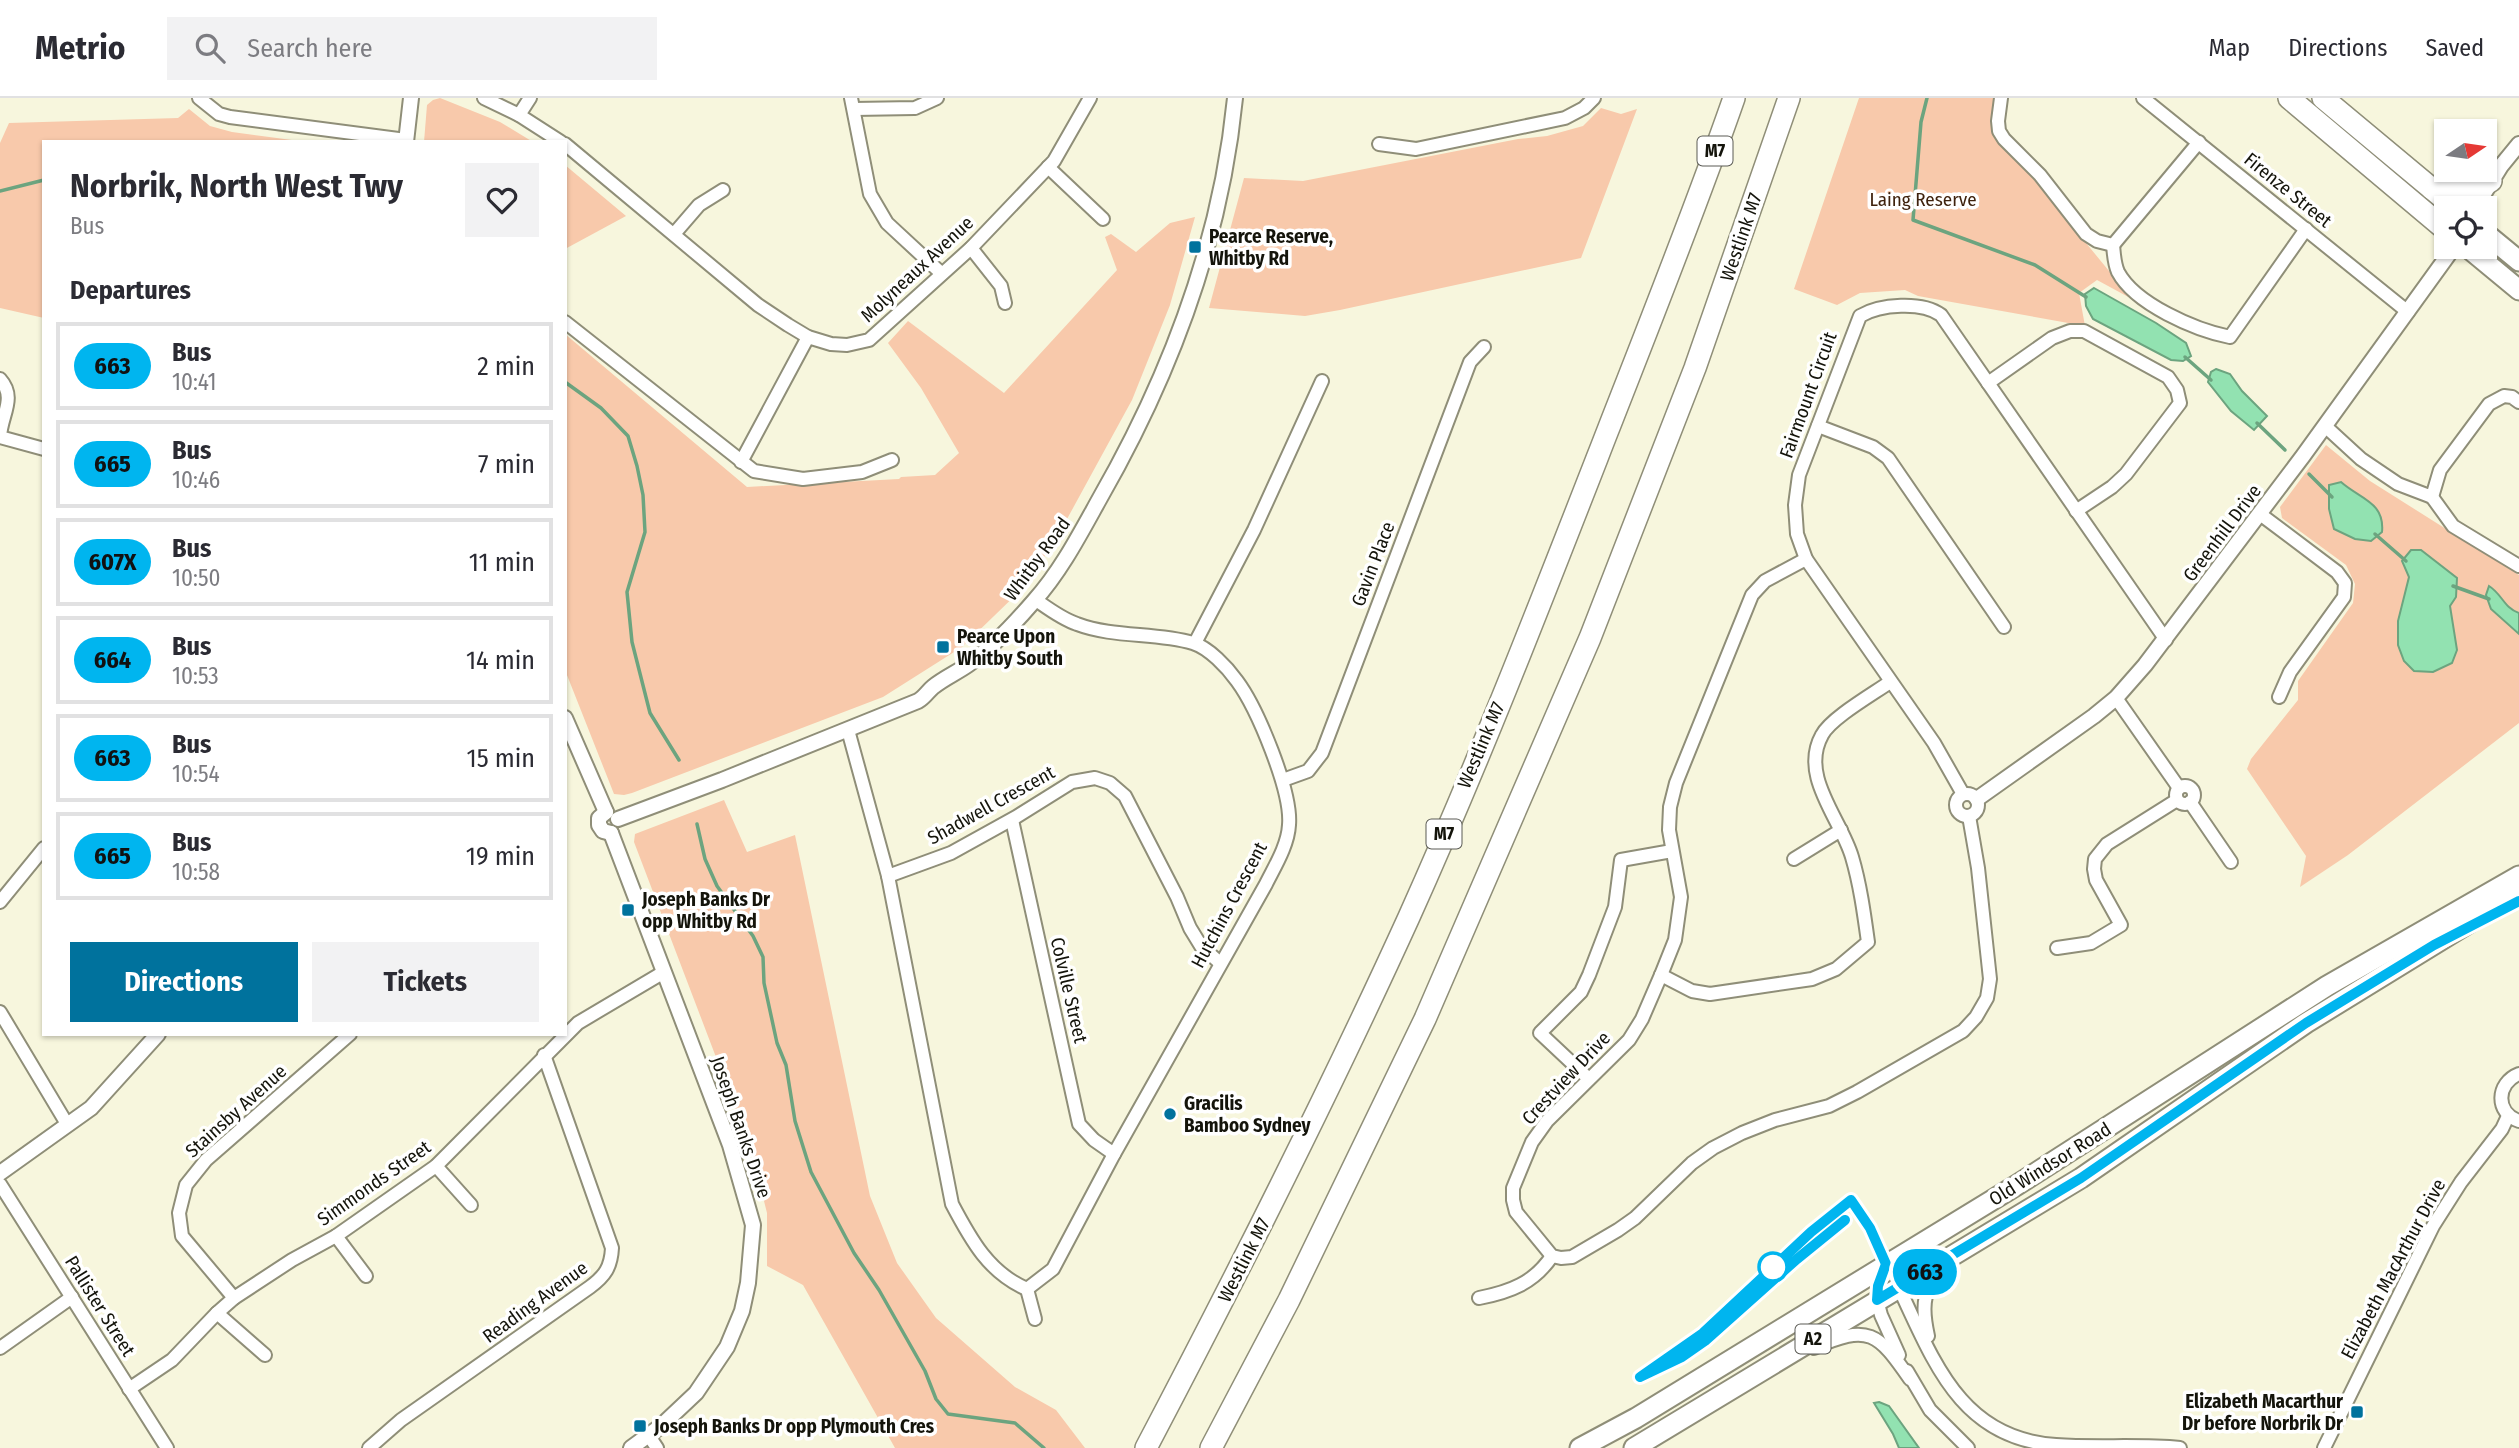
<!DOCTYPE html>
<style>
:root{--surface:#fff;--page:#f2f2f3;--text:#2b2b33;--muted:#7c7c81;--line:#e1e1e2;--accent:#00729d}
body{margin:0;font-family:"Fira Sans Condensed",sans-serif;background:var(--page);color:var(--text);height:100vh;display:flex;flex-direction:column;font-size:26px;white-space:nowrap}
*{box-sizing:border-box;margin:0}
p{font-size:23px;color:var(--muted)}
.icon{flex:none;width:38px;height:38px;fill:none;stroke:currentColor;stroke-width:2;stroke-linecap:round;stroke-linejoin:round}
.map{position:relative;flex:1;overflow:hidden}
.details{position:absolute;left:42px;top:42px;width:525px;height:896px;display:flex;flex-direction:column;background:var(--surface);border-radius:0px;box-shadow:0 2px 5px #0004}
.details>*{flex:none}
.badge{padding:0 14px;border-radius:23px;font-size:24px;line-height:46px}
.needle{width:46px;rotate:77deg}
.tools{position:absolute;left:2434px;top:21px;display:grid;gap:14px}
.tools a{display:grid;place-items:center;width:63px;height:63px;border-radius:0px;background:var(--surface);box-shadow:0 2px 5px #0004;font-size:35px}
.map>.badge{position:absolute;translate:-50% -50%;box-shadow:0 0 0 4px #fff}
h2{padding:0 28px;font-size:26px;line-height:63px}
.round{display:grid;place-items:center;flex:none;width:74px;height:74px;border-radius:0px;background:var(--page)}
.overview{display:flex;align-items:center;justify-content:space-between;height:119px;padding:0 28px}
h1{font-size:33px;font-weight:700;line-height:52px}
.cta{display:flex;gap:14px;margin-top:auto;padding:14px 28px}
.cta a{flex:1;height:80px;border-radius:0px;background:var(--accent);color:#fff;font-size:28px;font-weight:700;line-height:80px;text-align:center}
.cta a+a{background:var(--page);color:var(--text)}
ul{padding:0;list-style:none}
li{display:flex;align-items:center;gap:21px;height:88px;margin:0 14px 10px;padding:0 14px;border:4px solid var(--line);border-radius:0px}
li div{flex:1}
li b{display:block;font-size:26px}
li em{font-style:normal}
li .badge{min-width:77px;font-weight:700;text-align:center}
header{display:flex;align-items:center;gap:42px;box-sizing:border-box;height:98px;padding:0 35px;background:var(--surface);border-bottom:2px solid var(--line)}
header strong{font-size:33px}
nav{display:flex;gap:38px;margin-inline-start:auto;font-size:24px}
.search{width:490px;height:63px;background:var(--page);display:flex;align-items:center;gap:18px;box-sizing:border-box;padding:0 24px;border-radius:0px;color:var(--muted);font-size:26px}
.map>svg:first-child{display:block}
</style>
<header>
<strong>Metrio</strong>
<div class="search"><svg class="icon" aria-label="search" viewBox="0 0 24 24"><circle cx="10" cy="10" r="6"/><path d="M15 15l6 6"/></svg>Search here</div>
<nav><a>Map</a><a>Directions</a><a>Saved</a></nav>
</header>
<div class="map">
<svg width="2519" height="1350" viewBox="0 0 2519 1350">
<rect width="100%" height="100%" fill="#f7f6dd"/>
<g fill="#f8c9ab">
<polygon points="440,0 500,24 533,44 424,44 427,7 433,2"/>
<polygon points="1859,0 1995,0 1994,38 2031,78 2132,201 2097,182 2079,195 2085,228 1918,198 1905,192 1860,195 1837,207 1794,191"/>
<polygon points="1601,10 1621,16 1637,11 1581,160 1340,212 1305,218 1209,210 1244,80 1303,83 1518,41 1547,38 1583,28"/>
<polygon points="189,11 210,28 232,34 307,44 44,44 44,220 0,210 0,45 9,25 178,20"/>
<polygon points="565,67 626,118 565,151"/>
<polygon points="1195,119 1170,207 1132,302 1055,443 1022,491 962,549 883,599 632,695 624,697 614,696 565,572 565,236 747,389 899,381 901,379 935,377 959,355 921,290 888,245 908,223 1004,295 1117,172 1105,139 1111,136 1136,154 1170,125"/>
<polygon points="2326,347 2370,383 2519,477 2519,625 2348,757 2300,789 2306,758 2247,671 2251,661 2298,602 2298,583 2353,505 2355,486 2346,467 2282,420 2280,409"/>
<polygon points="724,702 747,754 795,737 870,1098 897,1165 936,1220 1015,1289 1056,1312 1085,1350 895,1350 803,1187 767,1168 767,1115 751,1051 634,744 635,736"/>
</g>
<g fill="#92e2b1" stroke="#6ca47f" stroke-width="2">
<polygon points="2094,190 2156,225 2186,245 2191,258 2183,263 2171,262 2093,221 2086,208 2085,196"/>
<polygon points="2216,271 2230,276 2242,293 2267,318 2254,332 2231,313 2208,284 2211,274"/>
<path d="M2341 384C2360 401 2385 404 2382 434L2371 443 2355 441 2334 431 2329 411V387Z"/>
<polygon points="2411,452 2421,452 2457,480 2456,499 2450,508 2457,552 2452,565 2433,574 2414,573 2404,563 2398,547 2398,523 2409,479 2402,463"/>
<path d="M2489 488C2502 496 2504 510 2519 515V536L2491 511 2486 497Z"/>
<polygon points="1879,1304 1889,1308 1919,1350 1899,1350 1893,1336 1874,1305"/>
</g>
<g fill="none" stroke-linecap="round" stroke-linejoin="round">
<g stroke="#6ca47f" stroke-width="3.5">
<polyline points="1927,0 1921,24 1913,122 2035,167 2086,199"/>
<polyline points="0,93 44,82"/>
<polyline points="2185,259 2211,282"/>
<polyline points="565,284 601,310 628,338 637,368 643,397 645,434 627,494 632,544 650,615 679,662"/>
<polyline points="2257,325 2285,352"/>
<polyline points="2309,376 2332,399"/>
<polyline points="2375,436 2406,463"/>
<polyline points="2453,488 2489,501"/>
<polyline points="697,726 705,761 717,788 753,838 763,859 764,885 777,945 786,967 795,1023 811,1074 854,1155 879,1192 925,1273 936,1301 948,1316 1015,1325 1044,1350"/>
</g>
<g stroke="#8f8e78" stroke-width="16">
<g id="minor">
<polyline points="199,0 219,16 230,19 406,42"/>
<polyline points="484,0 519,17 561,44"/>
<polyline points="851,0 870,96 887,125 941,175"/>
<polyline points="2001,0 1998,23 1999,33 2004,41 2040,77 2086,136 2097,143 2113,147"/>
<polyline points="2143,0 2408,214"/>
<polyline points="854,11 915,10 937,0"/>
<polyline points="519,17 530,0"/>
<polyline points="565,46 758,207 788,227 808,239 831,246 847,247 869,242 971,150 1054,63 1090,0"/>
<polyline points="1379,46 1416,51 1565,20 1584,10 1594,0"/>
<polyline points="1048,69 1103,121"/>
<polyline points="674,136 699,107 723,92"/>
<path d="M2113 147C2114 156 2114 165 2118 174 2135 206 2195 232 2230 239L2306 131"/>
<polyline points="2113,147 2199,44"/>
<polyline points="971,150 1001,188 1005,205"/>
<polyline points="565,224 754,373 803,381 862,374 892,362"/>
<path d="M0 281C17 300 1 317 0 339L44 351"/>
<polyline points="1988,285 2052,240 2070,233 2084,233 2168,279 2177,292 2180,305 2126,376 2112,389 2076,413"/>
<polyline points="1818,328 1873,349 1888,360 2004,529"/>
<polyline points="2325,328 2361,361 2398,386 2432,399 2440,372 2489,306 2504,298 2512,299 2519,304"/>
<polyline points="741,364 808,239"/>
<polyline points="2432,399 2453,428 2519,468"/>
<polyline points="2260,416 2337,474 2345,485 2344,499 2290,574 2279,599"/>
<polyline points="1806,461 1765,483 1752,497 1676,685 1670,709 1669,732 1681,799 1675,842 1661,877 1642,921 1629,942 1547,1023 1532,1044 1513,1090 1513,1102 1516,1114 1552,1158 1561,1160 1572,1159 1618,1132 1635,1120 1692,1065 1713,1050 1742,1035 1775,1022 1829,1008 1857,994 1963,933 1976,919 1987,900 1990,881 1978,770 1969,718"/>
<polyline points="1195,545 1254,432 1322,283"/>
<polyline points="2116,600 2179,690"/>
<path d="M848 632 888 778 952 1106C971 1142 989 1175 1027 1191"/>
<polyline points="1283,682 1308,673 1322,655 1470,264 1484,249"/>
<circle cx="2185" cy="697" r="9"/>
<circle cx="1967" cy="707" r="11"/>
<path d="M1963 696 1934 645 1806 461 1797 436 1795 407 1799 377 1860 218C1880 206 1922 203 1941 217L2166 542"/>
<polyline points="2190,704 2231,764"/>
<polyline points="1012,722 1079,1026 1094,1042 1114,1056"/>
<polyline points="1794,761 1841,732"/>
<polyline points="888,778 951,755 1016,719 1072,684 1095,680 1110,685 1125,698 1177,799 1190,830 1201,848 1220,865"/>
<polyline points="0,804 44,750"/>
<polyline points="2057,850 2091,845 2121,827 2096,782 2094,771 2095,761 2107,746 2177,702"/>
<path d="M1661 877 1692 893 1710 896 1812 881 1836 871 1868 844C1864 815 1860 786 1852 759 1841 721 1799 678 1822 637 1831 620 1873 596 1890 584"/>
<polyline points="0,914 67,1026"/>
<path d="M2519 976C2496 985 2495 1015 2519 1023"/>
<polyline points="1589,981 1540,935 1581,894 1589,877 1615,809 1621,762 1672,753"/>
<polyline points="436,1068 471,1107"/>
<polyline points="0,1086 167,1350"/>
<polyline points="336,1138 366,1178"/>
<path d="M1899 1190C1934 1264 1961 1341 2056 1347 2097 1350 2139 1346 2180 1350"/>
<path d="M1027 1191 1053 1171 1114 1056 1266 786C1275 768 1288 747 1289 727 1292 693 1257 610 1237 583 1227 569 1209 550 1193 545 1155 534 1114 540 1077 526 1062 521 1049 511 1036 502"/>
<polyline points="1027,1191 1035,1221"/>
<polyline points="234,1200 182,1138 179,1115 186,1087 206,1062 350,936"/>
<path d="M1479 1200C1510 1194 1534 1185 1552 1158"/>
<polyline points="1877,1202 1881,1217 1899,1257"/>
<polyline points="217,1215 265,1257"/>
<path d="M1928 1238C1921 1207 1922 1187 1950 1168"/>
<polyline points="0,1250 72,1199"/>
<path d="M1814 1250C1869 1225 1878 1235 1910 1281"/>
<polyline points="1907,1273 1930,1312 1968,1350"/>
<polyline points="129,1291 172,1262 217,1215 234,1200 292,1162 336,1138 436,1068 578,925 664,874"/>
<polyline points="649,1338 657,1350"/>
<path d="M369 1350 401 1322 590 1189C605 1178 611 1169 612 1150L544 957"/>
<polyline points="2324,1350 2433,1128 2461,1084 2502,1031 2508,1018"/>
</g>
</g>
<g stroke="#8f8e78" stroke-width="18">
<g id="tertiary">
<polyline points="406,44 411,0"/>
<polyline points="2475,110 2501,68 2519,46"/>
<polyline points="565,620 606,714"/>
<polyline points="1977,701 2094,618 2116,600 2145,567 2303,358 2454,149"/>
<polyline points="606,714 599,720 599,727 603,733 611,735"/>
<path d="M618 721 722 682 918 603C925 599 928 593 933 589 944 580 958 574 969 566 993 549 1015 525 1034 503 1061 473 1080 436 1100 400 1171 276 1221 143 1235 0"/>
<polyline points="611,735 730,1047 753,1127 748,1185 742,1213 727,1249 696,1295 661,1328 631,1350"/>
<polyline points="0,1075 91,1010 158,936"/>
</g>
</g>
<g stroke="#8f8e78" stroke-width="23">
<g id="primary">
<polyline points="2485,135 2519,163"/>
<polyline points="2467,149 2519,192"/>
</g>
</g>
<g stroke="#8f8e78" stroke-width="23">
<g id="trunk">
<polyline points="1580,1350 1636,1320 2017,1087 2327,888 2519,778"/>
<polyline points="1634,1350 2081,1080 2306,925 2519,794"/>
</g>
</g>
<g stroke="#8f8e78" stroke-width="24">
<g id="motorway">
<polyline points="2289,0 2446,132"/>
<polyline points="2323,0 2455,110"/>
<polyline points="2432,91 2474,93 2491,83"/>
<path d="M1146 1350C1238 1175 1327 999 1409 819 1481 659 1544 496 1608 332 1651 222 1695 112 1734 0"/>
<polyline points="1211,1350 1289,1202 1425,921 1590,540 1695,270 1789,0"/>
</g>
</g>
<use href="#minor" stroke="#fff" stroke-width="12"/>
<use href="#tertiary" stroke="#fff" stroke-width="14"/>
<use href="#primary" stroke="#fff" stroke-width="19"/>
<use href="#trunk" stroke="#fff" stroke-width="19"/>
<use href="#motorway" stroke="#fff" stroke-width="21"/>
</g>
<g fill="none" stroke-linecap="round" stroke-linejoin="round">
<g stroke="#fff" stroke-width="16">
<polyline id="line" points="1845,1122 1797,1161 1705,1243 1682,1259 1640,1279 1703,1235 1811,1134 1851,1102 1870,1130 1886,1166 1878,1188 1877,1202 2081,1080 2306,925 2434,847 2519,803"/>
</g>
<use href="#line" stroke="#00b5ef" stroke-width="10"/>
</g>
<g fill="#00729d" stroke="#fff" stroke-width="2.5">
<rect x="1188" y="142" width="14" height="14" rx="3.5"/>
<rect x="936" y="542" width="14" height="14" rx="3.5"/>
<rect x="621" y="805" width="14" height="14" rx="3.5"/>
<circle cx="1170" cy="1016" r="7"/>
<rect x="2350" y="1307" width="14" height="14" rx="3.5"/>
<rect x="633" y="1321" width="14" height="14" rx="3.5"/>
</g>
<circle fill="#fff" stroke="#00b5ef" stroke-width="3.5" cx="1773" cy="1169" r="14"/>
<g text-anchor="middle" dominant-baseline="central" stroke-width="7" stroke-linejoin="round" paint-order="stroke">
<g fill="#fff" stroke="#5a5a54" stroke-width="2">
<rect x="1697.5" y="38.5" width="35" height="29" rx="5"/>
<rect x="1426.5" y="721.5" width="35" height="29" rx="5"/>
<rect x="1795.5" y="1226.5" width="35" height="29" rx="5"/>
</g>
<g font-size="18" font-weight="bold" fill="#14140b">
<text x="1715" y="53">M7</text>
<text x="1444" y="736">M7</text>
<text x="1813" y="1241">A2</text>
</g>
<g font-size="19" fill="#14140b" stroke="#fff">
<text transform="translate(2288 92) rotate(39)">Firenze Street</text>
<text transform="translate(1741 139) rotate(-71)">Westlink M7</text>
<text transform="translate(917 171) rotate(-43)">Molyneaux Avenue</text>
<text transform="translate(1808 297) rotate(-70)">Fairmount Circuit</text>
<text transform="translate(2222 435) rotate(-53)">Greenhill Drive</text>
<text transform="translate(1037 461) rotate(-54)">Whitby Road</text>
<text transform="translate(1373 466) rotate(-69)">Gavin Place</text>
<text transform="translate(1481 647) rotate(-67)">Westlink M7</text>
<text transform="translate(991 707) rotate(-29)">Shadwell Crescent</text>
<text transform="translate(1229 807) rotate(-62)">Hutchins Crescent</text>
<text transform="translate(1069 892) rotate(77)">Colville Street</text>
<text transform="translate(1566 980) rotate(-47)">Crestview Drive</text>
<text transform="translate(236 1013) rotate(-42)">Stainsby Avenue</text>
<text transform="translate(741 1029) rotate(71)">Joseph Banks Drive</text>
<text transform="translate(2050 1066) rotate(-32)">Old Windsor Road</text>
<text transform="translate(374 1085) rotate(-35)">Simmonds Street</text>
<text transform="translate(1244 1162) rotate(-63)">Westlink M7</text>
<text transform="translate(2393 1171) rotate(-62)">Elizabeth MacArthur Drive</text>
<text transform="translate(535 1204) rotate(-36)">Reading Avenue</text>
<text transform="translate(100 1208) rotate(58)">Pallister Street</text>
</g>
<g font-size="19" fill="#3e220d" stroke="#fff">
<text x="1923" y="101">Laing Reserve</text>
</g>
<g font-size="19" font-weight="bold" fill="#14140b" stroke="#fff" text-anchor="start">
<text x="1209" y="138">Pearce Reserve,<tspan x="1209" dy="22">Whitby Rd</tspan></text>
<text x="957" y="538">Pearce Upon<tspan x="957" dy="22">Whitby South</tspan></text>
<text x="642" y="801">Joseph Banks Dr<tspan x="642" dy="22">opp Whitby Rd</tspan></text>
<text x="1184" y="1005">Gracilis<tspan x="1184" dy="22">Bamboo Sydney</tspan></text>
<text x="2343" y="1303" text-anchor="end">Elizabeth Macarthur<tspan x="2343" dy="22">Dr before Norbrik Dr</tspan></text>
<text x="654" y="1328">Joseph Banks Dr opp Plymouth Cres</text>
</g>
</g>
</svg>
<div class="tools">
<a><svg class="needle" viewBox="-14 -14 28 28"><path d="M0-13l5 13h-10z" fill="#e53935"/><path d="M0 13l5-13h-10z" fill="#7c7c81"/></svg></a>
<a><svg class="icon" aria-label="locate" viewBox="0 0 24 24"><circle cx="12" cy="12" r="6"/><path d="M12 2v4M12 18v4M2 12h4M18 12h4"/></svg></a>
</div>
<b class="badge" style="left:1925px;top:1174px;background:#00b5ef;color:#111">663</b>
<section class="details">
<div class="overview"><div><h1>Norbrik, North West Twy</h1><p>Bus</p></div><a class="round"><svg class="icon" aria-label="heart" viewBox="0 0 24 24"><path d="M12 20l-8-8c-3-5 5-10 8-4 3-6 11-1 8 4z"/></svg></a></div>
<h2>Departures</h2>
<ul>
<li><span class="badge" style="background:#00b5ef;color:#111">663</span><div><b>Bus</b><p>10:41</p></div><em>2 min</em></li>
<li><span class="badge" style="background:#00b5ef;color:#111">665</span><div><b>Bus</b><p>10:46</p></div><em>7 min</em></li>
<li><span class="badge" style="background:#00b5ef;color:#111">607X</span><div><b>Bus</b><p>10:50</p></div><em>11 min</em></li>
<li><span class="badge" style="background:#00b5ef;color:#111">664</span><div><b>Bus</b><p>10:53</p></div><em>14 min</em></li>
<li><span class="badge" style="background:#00b5ef;color:#111">663</span><div><b>Bus</b><p>10:54</p></div><em>15 min</em></li>
<li><span class="badge" style="background:#00b5ef;color:#111">665</span><div><b>Bus</b><p>10:58</p></div><em>19 min</em></li>
</ul>
<div class="cta"><a>Directions</a><a>Tickets</a></div>
</section>
</div>
